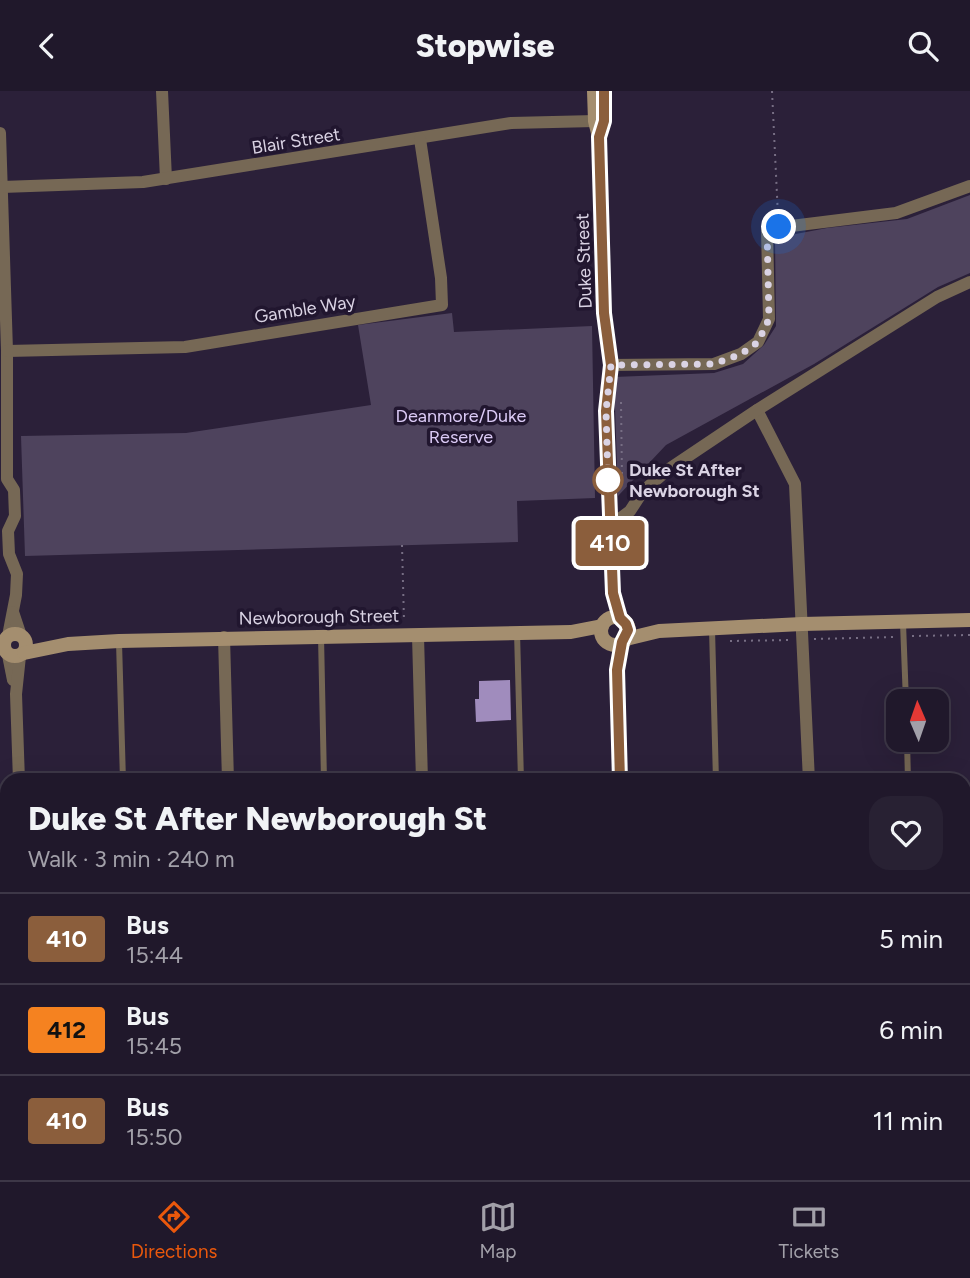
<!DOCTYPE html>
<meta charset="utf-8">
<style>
:root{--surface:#20182b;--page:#282133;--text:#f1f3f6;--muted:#a2a0a9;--line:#3d3747;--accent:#ea580c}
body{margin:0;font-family:Figtree,sans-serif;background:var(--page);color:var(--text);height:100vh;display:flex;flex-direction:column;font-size:26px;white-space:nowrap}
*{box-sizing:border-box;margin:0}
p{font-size:23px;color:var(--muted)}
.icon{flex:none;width:38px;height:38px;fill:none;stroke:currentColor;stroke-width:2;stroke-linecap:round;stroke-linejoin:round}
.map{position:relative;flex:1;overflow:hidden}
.sheet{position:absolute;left:0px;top:682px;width:971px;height:408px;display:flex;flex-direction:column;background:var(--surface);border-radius:21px 21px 0 0;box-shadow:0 7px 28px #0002,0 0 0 2px var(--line)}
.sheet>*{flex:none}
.badge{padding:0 14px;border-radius:5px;font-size:24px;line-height:46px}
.needle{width:46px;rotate:358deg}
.fabs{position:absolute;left:886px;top:598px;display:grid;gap:14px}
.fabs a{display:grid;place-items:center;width:63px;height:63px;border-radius:14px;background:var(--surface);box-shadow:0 7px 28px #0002,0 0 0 2px var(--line);font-size:35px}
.you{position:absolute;width:35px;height:35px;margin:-18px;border:5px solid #fff;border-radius:50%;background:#1a73e8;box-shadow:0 0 0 10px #1a73e833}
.map>.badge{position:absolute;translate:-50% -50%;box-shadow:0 0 0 4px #fff}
.round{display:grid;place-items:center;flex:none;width:74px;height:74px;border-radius:21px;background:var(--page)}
.headline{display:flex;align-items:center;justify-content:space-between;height:119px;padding:0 28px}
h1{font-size:33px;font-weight:800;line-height:52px}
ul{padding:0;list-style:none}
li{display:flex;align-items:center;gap:21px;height:91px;padding:0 28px;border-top:2px solid var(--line)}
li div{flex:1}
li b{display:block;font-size:26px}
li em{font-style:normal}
li .badge{min-width:77px;font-weight:700;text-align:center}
header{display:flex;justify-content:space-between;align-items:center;height:91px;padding:0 28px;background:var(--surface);font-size:32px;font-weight:800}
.dock{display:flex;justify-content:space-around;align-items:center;height:98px;border-top:2px solid var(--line);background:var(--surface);font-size:19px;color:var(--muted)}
.dock a{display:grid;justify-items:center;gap:4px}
.dock .current{color:var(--accent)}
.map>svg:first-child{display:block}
</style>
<header><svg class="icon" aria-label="back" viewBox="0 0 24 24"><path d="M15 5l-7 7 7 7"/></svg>Stopwise<svg class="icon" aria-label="search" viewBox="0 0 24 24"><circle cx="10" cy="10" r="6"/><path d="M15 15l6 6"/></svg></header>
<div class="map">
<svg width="970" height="1089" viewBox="0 0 970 1089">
<rect width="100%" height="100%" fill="#2b2039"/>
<g fill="#4e435d">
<polygon points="970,104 970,182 938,196 814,273 666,354 618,405 614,286 714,282 743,273 764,254 776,235 775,147 827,137 907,128"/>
<polygon points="452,222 454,241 592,235 595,407 517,410 518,451 25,465 21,345 186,342 371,314 358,234"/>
</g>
<polygon fill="#a08cbd" points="510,589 511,629 476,631 475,608 479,608 479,590"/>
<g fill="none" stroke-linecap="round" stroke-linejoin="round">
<g stroke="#776e84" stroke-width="2" stroke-dasharray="2 5" stroke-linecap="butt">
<polyline points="772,0 778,125"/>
<polyline points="621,311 622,386"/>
<polyline points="402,454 404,530"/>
<polyline points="912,545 970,544"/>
<polyline points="814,548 895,546"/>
<polyline points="730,550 791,549"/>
<polyline points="16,1089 16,1083"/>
</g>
<g stroke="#766855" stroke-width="6">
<polyline points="903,532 906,611"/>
<polyline points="712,538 716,690"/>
<polyline points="517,541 521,690"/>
<polyline points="321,545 324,690"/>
<polyline points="119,551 123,690"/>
<polyline points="907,649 908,690"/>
<polyline points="133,1083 134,1089"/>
<polyline points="335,1083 335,1089"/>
<polyline points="531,1083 531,1089"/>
<polyline points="726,1083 726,1089"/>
<polyline points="920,1083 921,1089"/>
</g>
<g stroke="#766855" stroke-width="12">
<polyline points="162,0 166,88"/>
<polyline points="0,42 7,260 7,388 14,399 15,425 8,440 9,463 17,483 16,504 8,545"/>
<polyline points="2,96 143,91 511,32 595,30"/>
<polyline points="7,260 185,256 442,214 441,187 420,48"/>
<polyline points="611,274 714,273 741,263 758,251 769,228 767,138 896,122 970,95"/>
<polyline points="757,319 795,393 809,690"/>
<polyline points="610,435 630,420 643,400 669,378 757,319 937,206 970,191"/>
<polyline points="13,521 21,545"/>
<polyline points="418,545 422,690"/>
<polyline points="224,546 228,690"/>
<polyline points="8,564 13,589"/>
<polyline points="19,690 16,603 20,565"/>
<polyline points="31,1083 31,1089"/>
<polyline points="237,1083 238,1089"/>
<polyline points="433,1083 433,1089"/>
<polyline points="825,1083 825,1089"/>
</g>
<g stroke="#a48e6f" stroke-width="14">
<polyline points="594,0 595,30 599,46 604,222 611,274 606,320 613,501 620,527"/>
<polyline points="603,34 604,0"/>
<circle cx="615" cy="540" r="14"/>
<circle cx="15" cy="554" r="11"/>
<polyline points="626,548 659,540 802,533 970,529"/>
<polyline points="24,562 68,553 119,550 571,541 602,535"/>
<polyline points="620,690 617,579 622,551"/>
<polyline points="964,1009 970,1009"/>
<polyline points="964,1021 970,1020"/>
<polyline points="0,1035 7,1032"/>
<polyline points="0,1048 7,1048"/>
<polyline points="634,1083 634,1089"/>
<polyline points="623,1089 624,1083"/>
</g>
</g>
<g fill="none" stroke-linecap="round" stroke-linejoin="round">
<g stroke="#fff" stroke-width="16">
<polyline id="line" points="604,0 604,30 599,46 604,222 611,274 606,320 613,502 620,527 626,533 628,539 622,551 617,579 620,690"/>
</g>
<use href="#line" stroke="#8b5e3c" stroke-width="10"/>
<polyline stroke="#dad3e4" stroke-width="7" stroke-dasharray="0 12.6" points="608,389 606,320 611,274 714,273 741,263 758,251 769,228 767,138 779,136"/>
</g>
<circle fill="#fff" stroke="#8b5e3c" stroke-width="3.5" cx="608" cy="389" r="14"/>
<g text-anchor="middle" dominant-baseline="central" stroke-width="7" stroke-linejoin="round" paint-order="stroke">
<g font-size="18" fill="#dad3e4" stroke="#21162f">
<text transform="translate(296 50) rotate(-9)">Blair Street</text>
<text transform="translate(584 170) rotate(-92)">Duke Street</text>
<text transform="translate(305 218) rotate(-9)">Gamble Way</text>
<text transform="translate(319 526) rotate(-1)">Newborough Street</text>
</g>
<g font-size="18" fill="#dbcaf6" stroke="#21162f">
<text x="461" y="325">Deanmore/Duke<tspan x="461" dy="21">Reserve</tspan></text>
</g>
<g font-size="18" font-weight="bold" fill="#dad3e4" stroke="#21162f" text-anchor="start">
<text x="629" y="379">Duke St After<tspan x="629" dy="21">Newborough St</tspan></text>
</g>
</g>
</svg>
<div class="fabs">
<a><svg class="needle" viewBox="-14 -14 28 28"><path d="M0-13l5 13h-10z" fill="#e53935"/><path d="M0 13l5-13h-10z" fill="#a2a0a9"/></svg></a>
</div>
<div class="you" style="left:779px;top:136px"></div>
<b class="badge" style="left:610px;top:452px;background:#8b5e3c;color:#fff">410</b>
<section class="sheet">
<div class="headline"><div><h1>Duke St After Newborough St</h1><p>Walk · 3 min · 240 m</p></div><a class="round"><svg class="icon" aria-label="heart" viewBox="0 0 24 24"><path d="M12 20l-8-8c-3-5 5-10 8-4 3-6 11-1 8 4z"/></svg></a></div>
<ul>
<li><span class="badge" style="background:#8b5e3c;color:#fff">410</span><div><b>Bus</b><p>15:44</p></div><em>5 min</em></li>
<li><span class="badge" style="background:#f58220;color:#111">412</span><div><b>Bus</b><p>15:45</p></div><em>6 min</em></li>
<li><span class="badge" style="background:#8b5e3c;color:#fff">410</span><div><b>Bus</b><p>15:50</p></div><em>11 min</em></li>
</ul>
</section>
</div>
<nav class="dock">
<a class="current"><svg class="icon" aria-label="directions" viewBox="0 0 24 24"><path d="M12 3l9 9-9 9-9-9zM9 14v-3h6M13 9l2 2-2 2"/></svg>Directions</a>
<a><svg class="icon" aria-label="map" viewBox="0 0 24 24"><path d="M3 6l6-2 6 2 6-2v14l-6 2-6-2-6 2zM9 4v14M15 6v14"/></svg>Map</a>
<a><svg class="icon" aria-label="tickets" viewBox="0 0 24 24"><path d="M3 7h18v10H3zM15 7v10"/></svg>Tickets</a>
</nav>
